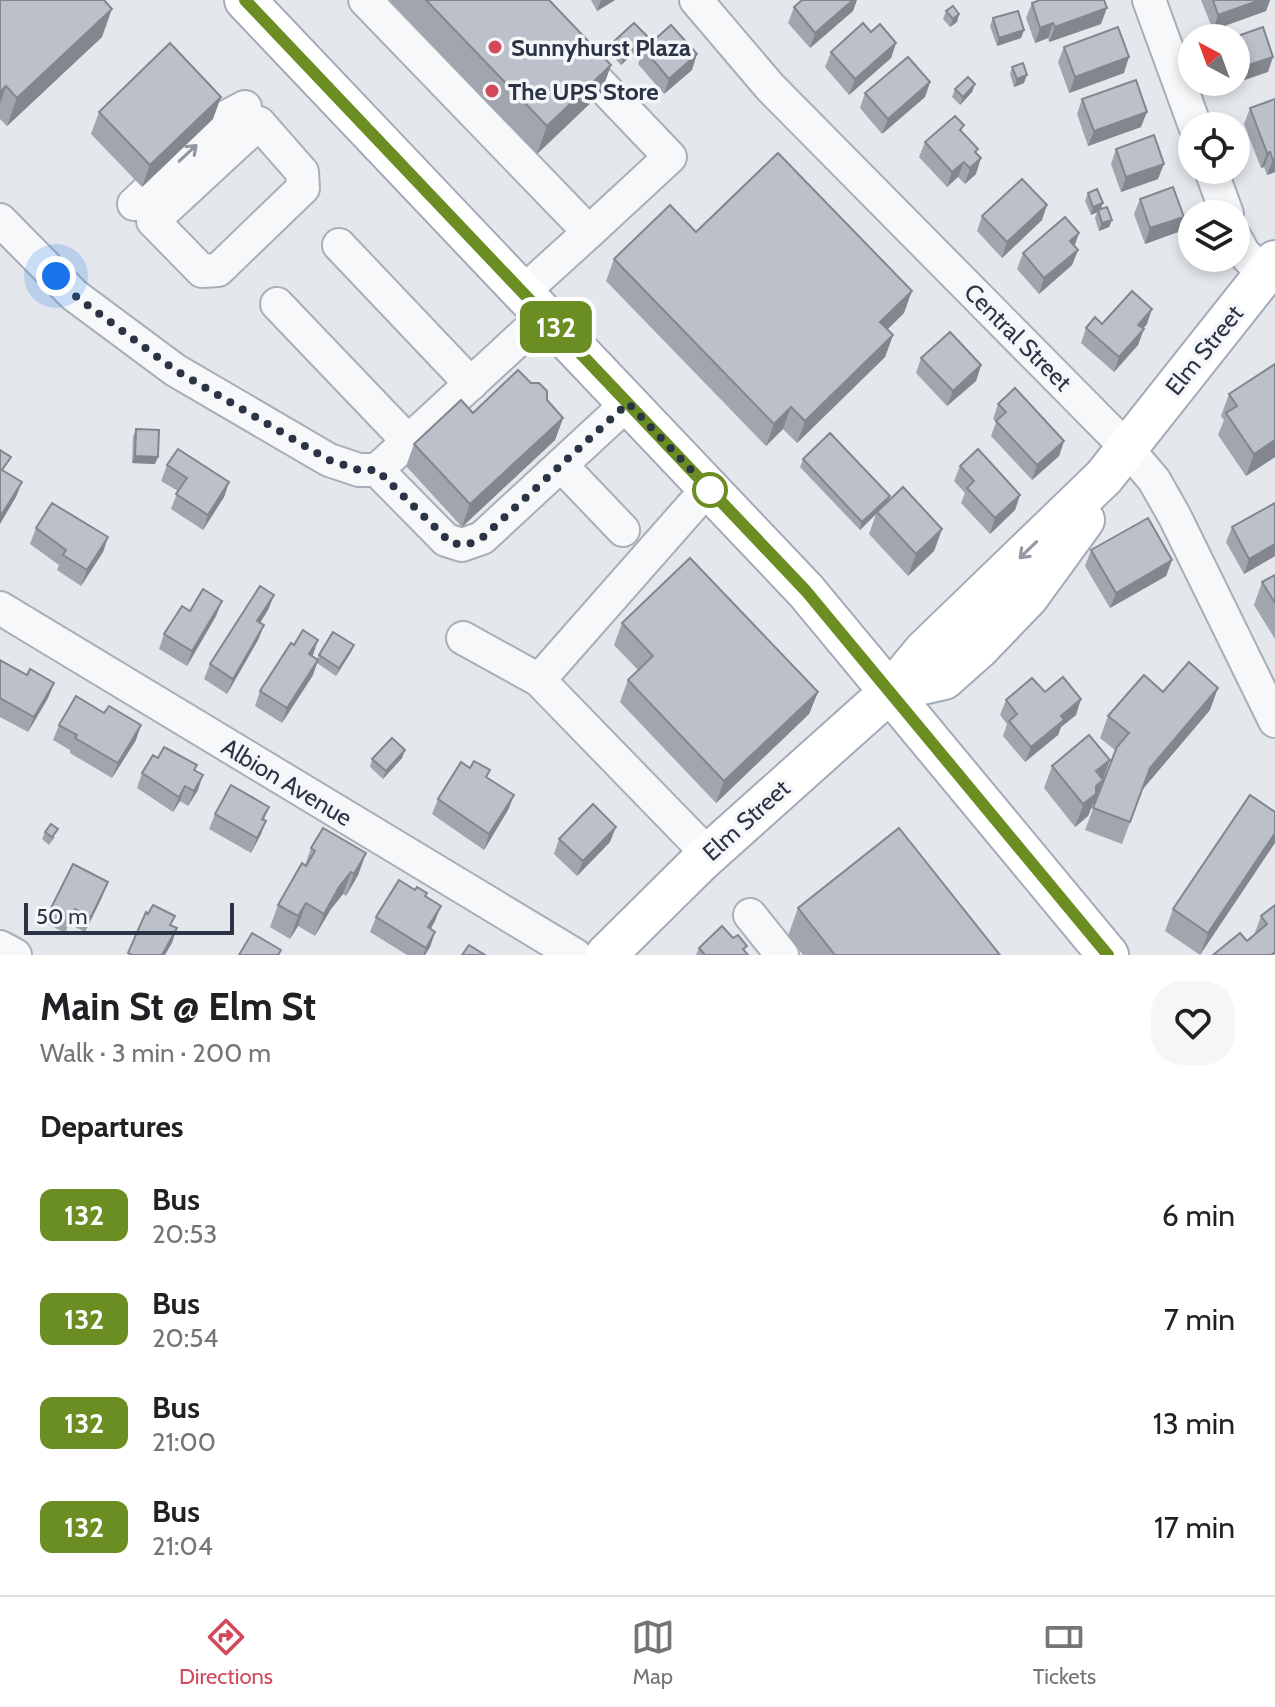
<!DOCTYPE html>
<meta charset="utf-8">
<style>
:root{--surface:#fff;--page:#f6f6f6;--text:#202124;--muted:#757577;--line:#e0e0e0;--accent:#d1495b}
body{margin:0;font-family:Cabin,sans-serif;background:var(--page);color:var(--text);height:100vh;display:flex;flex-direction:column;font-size:30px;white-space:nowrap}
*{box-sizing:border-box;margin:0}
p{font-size:26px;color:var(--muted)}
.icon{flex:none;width:44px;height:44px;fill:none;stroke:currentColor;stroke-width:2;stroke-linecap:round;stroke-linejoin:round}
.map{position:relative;height:955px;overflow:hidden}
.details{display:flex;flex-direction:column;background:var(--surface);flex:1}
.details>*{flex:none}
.badge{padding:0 16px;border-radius:12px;font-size:28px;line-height:52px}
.needle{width:52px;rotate:319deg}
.controls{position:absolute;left:1178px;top:24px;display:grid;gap:16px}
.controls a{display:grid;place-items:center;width:72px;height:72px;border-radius:50%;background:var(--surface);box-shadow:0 4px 12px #0003;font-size:40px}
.scale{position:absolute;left:24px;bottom:20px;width:210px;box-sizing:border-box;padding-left:8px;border:4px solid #2b3445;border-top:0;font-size:22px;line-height:28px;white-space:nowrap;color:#2b3445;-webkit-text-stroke:6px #f4f6f9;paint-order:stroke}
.you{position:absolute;width:40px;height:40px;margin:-20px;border:6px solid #fff;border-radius:50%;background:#1a73e8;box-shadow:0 0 0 12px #1a73e833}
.map>.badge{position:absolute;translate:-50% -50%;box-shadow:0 0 0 4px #fff}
h2{padding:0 40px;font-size:30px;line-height:72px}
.round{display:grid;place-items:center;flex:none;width:84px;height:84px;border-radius:32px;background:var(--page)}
.summary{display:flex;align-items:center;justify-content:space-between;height:136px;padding:0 40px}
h1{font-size:38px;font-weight:700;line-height:60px}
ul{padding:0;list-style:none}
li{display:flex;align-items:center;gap:24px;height:104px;padding:0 40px}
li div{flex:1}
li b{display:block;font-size:30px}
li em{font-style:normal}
li .badge{min-width:88px;font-weight:700;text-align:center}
.menu{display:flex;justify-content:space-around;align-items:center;height:112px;border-top:2px solid var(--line);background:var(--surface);font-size:22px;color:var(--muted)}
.menu a{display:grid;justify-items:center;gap:4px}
.menu .active{color:var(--accent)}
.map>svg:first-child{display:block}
</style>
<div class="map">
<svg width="1275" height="955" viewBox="0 0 1275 955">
<rect width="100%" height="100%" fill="#e4e7ec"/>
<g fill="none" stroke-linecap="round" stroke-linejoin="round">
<g stroke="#a9aeb7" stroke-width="36">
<g id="minor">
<polyline points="365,0 589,232 670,157 520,0"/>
<polyline points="696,0 770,87 1126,447 1154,480 1175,517 1275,721"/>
<polyline points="1149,0 1195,126"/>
<polygon points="259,123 302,172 303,188 218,270 202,271 153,221"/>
<polyline points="1211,170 1227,214"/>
<polyline points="134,204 226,117 245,107"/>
<polyline points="0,220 74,295 175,370 329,460 359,470 377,470"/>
<polyline points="1236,239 1243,252 1264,275"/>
<polyline points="339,245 471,384"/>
<polyline points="523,292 589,232"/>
<polyline points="277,304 408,441"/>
<polyline points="545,315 377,470 446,540 462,545 482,538 628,403"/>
<polyline points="561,465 623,530"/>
<polyline points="0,608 575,955"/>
<polyline points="463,638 539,680"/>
<polyline points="708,854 539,680 708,488"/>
<polyline points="750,915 782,955"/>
<polyline points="0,947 15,955"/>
</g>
</g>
<g stroke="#a3abb8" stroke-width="44">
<g id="major">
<polyline points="245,0 806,591 1108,955"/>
<polyline points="891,691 944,679 979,648 1028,597 1084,520"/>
<polyline points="606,955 701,861 891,691 924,651 1104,477 1275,261"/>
</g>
</g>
<use href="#minor" stroke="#f7f8fa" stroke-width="32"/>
<use href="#major" stroke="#fff" stroke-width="40"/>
</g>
<g fill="#a1a5ae">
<polygon points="0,0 102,37 7,126 0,119"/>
<polygon points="389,0 549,0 611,65 601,93 537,154"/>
<polygon points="591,0 615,0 597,11"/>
<polygon points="1201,0 1270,0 1266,11 1213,30"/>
<polygon points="1032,3 1101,24 1049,42 1048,38 1035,43 1026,18"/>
<polygon points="794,7 853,11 810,48 788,23"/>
<polygon points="946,11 959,14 957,22 950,27 943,19"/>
<polygon points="993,18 1024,30 1021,38 997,46 990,26"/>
<polygon points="871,32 896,43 891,58 849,95 825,67 831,52"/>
<polygon points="611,44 644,44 621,65 608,51"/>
<polygon points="1064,47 1124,73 1069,93 1058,62"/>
<polygon points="644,49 692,70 664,94 638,64"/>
<polygon points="1012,67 1024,83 1014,87 1010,74"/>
<polygon points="930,82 925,97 882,134 860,108 865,93"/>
<polygon points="975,84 972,92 960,105 952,97 955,89"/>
<polygon points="1082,99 1141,127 1088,146 1077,114"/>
<polygon points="1275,99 1275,172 1267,175 1264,167 1261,168 1244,124 1250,108"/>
<polygon points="99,112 213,119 142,187 91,134"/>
<polygon points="962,132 976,153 976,174 965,184 958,177 947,187 919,157 925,142"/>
<polygon points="1116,149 1158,179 1121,192 1111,164"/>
<polygon points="1088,193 1100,210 1112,220 1109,227 1099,231 1095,218 1097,212 1091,215 1085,201"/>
<polygon points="1140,199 1178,232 1145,244 1134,214"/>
<polygon points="982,216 1042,220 1002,258 977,231"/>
<polygon points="1074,246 1078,250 1072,265 1039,294 1017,269 1023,253"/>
<polygon points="614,259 904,313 888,329 893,335 885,357 797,443 783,429 766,446 606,281"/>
<polygon points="1102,324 1147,324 1143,329 1138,345 1114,372 1081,343 1086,328"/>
<polygon points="921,358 981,365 976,381 947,406 916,373"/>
<polygon points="531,383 563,418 555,440 462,527 406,466 414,444"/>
<polygon points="1229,394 1275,457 1246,476 1218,435 1224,420 1221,416"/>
<polygon points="998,404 1064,441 1059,456 1032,480 991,436 996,422 993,419"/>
<polygon points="136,429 155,464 132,463 133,437"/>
<polygon points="803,459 890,496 888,502 942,529 934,551 908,576 869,534 876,514 860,530 800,467"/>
<polygon points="167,465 229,482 224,497 203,530 171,509 178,491 161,481"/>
<polygon points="960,466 1020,495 1015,510 990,534 961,503 965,493 954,481"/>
<polygon points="1275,503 1275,556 1244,574 1226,542 1232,527"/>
<polygon points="36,528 108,537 103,552 81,586 57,570 59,565 30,544"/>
<polygon points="1091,550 1172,560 1166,576 1110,608 1085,566"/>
<polygon points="1275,575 1275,639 1254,605 1262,582"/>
<polygon points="274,595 268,610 260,622 264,625 258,640 227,694 204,679 210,664"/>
<polygon points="222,601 216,616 187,666 159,649 164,634 190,611"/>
<polygon points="622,623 818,692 809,714 716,803 620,702 628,680 638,670 614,645"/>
<polygon points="351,652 336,676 317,663 313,675 282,723 255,706 260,691 312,656 317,659 319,655"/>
<polygon points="0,660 27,675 54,683 48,698 28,732 0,717"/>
<polygon points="1045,692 1076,715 1061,727 1058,735 1025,762 1003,736 1007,724 1000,715 1006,700"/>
<polygon points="1163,692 1210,710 1142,790 1122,844 1085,830 1115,750 1100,738 1108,716"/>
<polygon points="59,725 136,740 112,778 70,753 70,750 53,740"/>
<polygon points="405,750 402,758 383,779 370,767 372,759"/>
<polygon points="158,758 197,765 195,770 198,790 188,806 180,801 173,812 137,788 142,773"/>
<polygon points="1110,760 1095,802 1093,804 1088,816 1075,827 1044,788 1052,766"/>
<polygon points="487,778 514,795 508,810 484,850 432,814 438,799"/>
<polygon points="269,807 264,820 266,821 260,836 251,853 209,829 215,814"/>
<polygon points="1275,812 1200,955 1165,931 1173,909"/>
<polygon points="45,832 55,837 49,845 42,839"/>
<polygon points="559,839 610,842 577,876 554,854"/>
<polygon points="311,848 366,853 358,875 346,896 343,894 331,909 315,936 298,926 290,939 270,927 278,905 305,865"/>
<polygon points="108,882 102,897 85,932 69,924 65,933 46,923 51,908"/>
<polygon points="415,890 427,893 426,897 435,921 431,929 435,932 430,947 425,955 407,955 370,932 376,917"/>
<polygon points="1275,905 1275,955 1247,941 1254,935 1261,916"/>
<polygon points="798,908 1000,955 803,955 788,936"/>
<polygon points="699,948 745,951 748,955 696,955"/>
</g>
<g fill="#83868d">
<polygon points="601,0 615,0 597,11"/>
<polygon points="853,0 857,0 853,11 810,48 815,33"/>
<polygon points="1260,0 1270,0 1266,11 1213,30 1218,15"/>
<polygon points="1107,8 1101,24 1049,42 1055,27"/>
<polygon points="112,9 102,37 7,126 17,98"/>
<polygon points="959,14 957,22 950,27 953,19"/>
<polygon points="1053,23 1048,38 1035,43 1040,28"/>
<polygon points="1024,30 1021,38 997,46 999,38"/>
<polygon points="647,36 644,44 621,65 624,57"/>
<polygon points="896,43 891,58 849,95 855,79"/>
<polygon points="697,54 692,70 664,94 669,79"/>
<polygon points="1129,57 1124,73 1069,93 1075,77"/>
<polygon points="1273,57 1268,72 1230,85 1230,82 1236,82 1236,69"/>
<polygon points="611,65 601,93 537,154 547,126"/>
<polygon points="1027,75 1024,83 1014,87 1017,79"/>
<polygon points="930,82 925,97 882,134 888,119"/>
<polygon points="975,84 972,92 960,105 963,97"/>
<polygon points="6,86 0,104 0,92"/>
<polygon points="221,97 213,119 142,187 150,165"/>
<polygon points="1147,112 1141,127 1088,146 1094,131"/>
<polygon points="1270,152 1264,167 1261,168 1267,153"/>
<polygon points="981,158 976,174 965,184 970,168"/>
<polygon points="1275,159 1275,172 1267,175 1273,160"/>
<polygon points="964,162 958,177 947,187 952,172"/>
<polygon points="1164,164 1158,179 1121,192 1126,177"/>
<polygon points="1103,203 1100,211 1091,215 1093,207"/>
<polygon points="1047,205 1042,220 1002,258 1007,242"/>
<polygon points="1184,217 1178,232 1145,244 1150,228"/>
<polygon points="1112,220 1109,227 1099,231 1102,223"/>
<polygon points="1079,233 1074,248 1070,241"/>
<polygon points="1078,250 1072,265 1039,294 1044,278"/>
<polygon points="912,291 904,313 872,344 880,322"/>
<polygon points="1152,309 1147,324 1133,340 1138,325"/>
<polygon points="1144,329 1138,345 1114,372 1119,357"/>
<polygon points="893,335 885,357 797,443 805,421"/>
<polygon points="981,365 976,381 947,406 953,391"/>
<polygon points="791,407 783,429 766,446 774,424"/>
<polygon points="563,418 555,440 462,527 470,504"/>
<polygon points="1275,440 1275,457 1246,476 1254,454"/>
<polygon points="1064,441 1059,456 1032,480 1037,465"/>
<polygon points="135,456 158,457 155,464 132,463"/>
<polygon points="22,482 16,497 0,524 0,517"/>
<polygon points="229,482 224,497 203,530 208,515"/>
<polygon points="1020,495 1015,510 990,534 995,518"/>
<polygon points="890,496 887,503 860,530 862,522"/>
<polygon points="942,529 934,551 908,576 916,554"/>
<polygon points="108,537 103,552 81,586 87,570"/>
<polygon points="1275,544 1275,556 1244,574 1249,559"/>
<polygon points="1172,560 1166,576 1110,608 1116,593"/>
<polygon points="274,595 268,610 252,636 257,621"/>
<polygon points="222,601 216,616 187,666 192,651"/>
<polygon points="264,625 258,640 227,694 233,679"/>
<polygon points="318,640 313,655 304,669 309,654"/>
<polygon points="354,645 351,652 336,676 339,668"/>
<polygon points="318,660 313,675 282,723 287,708"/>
<polygon points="54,683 48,698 28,732 34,717"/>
<polygon points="1218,688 1210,710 1142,790 1122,844 1150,768"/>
<polygon points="818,692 809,714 716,803 724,781"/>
<polygon points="1081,699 1076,715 1061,727 1058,735 1025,762 1031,747 1061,716"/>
<polygon points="141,725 136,740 112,778 118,763"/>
<polygon points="405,750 402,758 383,779 386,771"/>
<polygon points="1110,760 1095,802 1093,804 1088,816 1075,827 1096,771"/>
<polygon points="203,775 198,790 188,806 194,791"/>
<polygon points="185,786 180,801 173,812 179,797"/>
<polygon points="514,795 508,810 484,850 489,834"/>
<polygon points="266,821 260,836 251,853 257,838"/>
<polygon points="616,827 610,842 577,876 583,861"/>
<polygon points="1275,833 1275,843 1200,955 1208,933"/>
<polygon points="366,853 358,875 346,896 354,874"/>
<polygon points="351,872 343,894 331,909 315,936 324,914 339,887"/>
<polygon points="108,882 102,897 85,932 91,917"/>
<polygon points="306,903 298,926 290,939 298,916"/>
<polygon points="441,906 435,921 422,942 428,927"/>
<polygon points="177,928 172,943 165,955 162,955"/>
<polygon points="435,932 430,947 425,955 423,955 426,948"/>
</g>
<g fill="#bbc0ca" stroke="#83868d" stroke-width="2">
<polygon points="0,0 104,0 112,9 17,98 6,86 0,92"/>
<polygon points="426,0 549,0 611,65 547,126"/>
<polygon points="802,0 853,0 815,33 794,7"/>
<polygon points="1040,0 1104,0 1107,8 1055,27 1053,23 1040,28 1032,3"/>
<polygon points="1213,0 1260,0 1218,15"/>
<polygon points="953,6 959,14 953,19 946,11"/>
<polygon points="1018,11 1024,30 999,38 993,18"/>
<polygon points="634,23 647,36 624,57 611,44"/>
<polygon points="863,23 871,32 880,24 896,43 855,79 831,52"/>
<polygon points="671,25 697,54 669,79 644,49"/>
<polygon points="1118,27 1129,57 1075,77 1064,47"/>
<polygon points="1263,27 1273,57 1236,69 1236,38 1232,38"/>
<polygon points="170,43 221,97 150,165 99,112"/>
<polygon points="908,57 930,82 888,119 865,93"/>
<polygon points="1023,63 1027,75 1017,79 1012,67"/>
<polygon points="968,77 975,84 963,97 955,89"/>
<polygon points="1136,80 1147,112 1094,131 1082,99"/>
<polygon points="1275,99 1275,159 1273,160 1270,152 1267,153 1250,108"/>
<polygon points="955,116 964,125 960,130 978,149 975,152 981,158 970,168 964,162 952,172 925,142"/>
<polygon points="1154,135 1164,164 1126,177 1116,149"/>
<polygon points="778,153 912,291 880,322 893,335 805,421 791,407 774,424 614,259 670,205 696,232"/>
<polygon points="1022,179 1047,205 1007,242 982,216"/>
<polygon points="1173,187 1184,217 1150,228 1140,199"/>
<polygon points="1097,189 1103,203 1093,207 1088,193"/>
<polygon points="1107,207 1112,220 1102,223 1098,210"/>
<polygon points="1065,217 1079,233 1070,241 1078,250 1044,278 1023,253"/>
<polygon points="1132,291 1152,309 1138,325 1144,329 1119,357 1086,328 1095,317 1102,324"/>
<polygon points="950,332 981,365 953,391 921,358"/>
<polygon points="1275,364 1275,440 1254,454 1226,413 1237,406 1229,394"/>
<polygon points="518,370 531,383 539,383 547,391 547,400 563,418 470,504 414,444 461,400 473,413"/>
<polygon points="1015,388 1064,441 1037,465 996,421 1006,412 998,404"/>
<polygon points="136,429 159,430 158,457 135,456"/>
<polygon points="830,433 890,496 862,522 803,459"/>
<polygon points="178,449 229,482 208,515 176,494 187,478 167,465"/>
<polygon points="978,449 1020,495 995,518 967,488 974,481 960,466"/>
<polygon points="0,450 11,457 2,470 22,482 0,517"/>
<polygon points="903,487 942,529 916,554 877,512"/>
<polygon points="52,503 108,537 87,570 63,555 66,550 36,528"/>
<polygon points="1275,503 1275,544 1249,559 1232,527"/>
<polygon points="1148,518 1172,560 1116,593 1091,550"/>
<polygon points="690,558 818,692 724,781 628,680 653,656 622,623"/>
<polygon points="1275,575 1275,603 1262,582"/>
<polygon points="260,586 274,595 257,621 264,625 233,679 210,664"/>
<polygon points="203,589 222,601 192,651 164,634 182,606 190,611"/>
<polygon points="303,630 318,640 309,654 318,660 287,708 260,691 291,643 294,645"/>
<polygon points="333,632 354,645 339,668 319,655"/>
<polygon points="0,660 27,675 30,669 54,683 34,717 0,698"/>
<polygon points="1189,662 1218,688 1150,768 1130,822 1093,808 1117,747 1129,733 1108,716 1144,675 1163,692"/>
<polygon points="1063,677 1081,699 1061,716 1064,720 1031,747 1009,721 1017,714 1006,700 1032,678 1045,692"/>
<polygon points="76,696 104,713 109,706 141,725 118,763 75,738 77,735 59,725"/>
<polygon points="1089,735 1110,760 1096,771 1103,780 1096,786 1096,794 1083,804 1052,766"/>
<polygon points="392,738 405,750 386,771 372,759"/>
<polygon points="164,747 197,765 194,770 203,775 194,791 185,786 179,797 142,773 153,755 158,758"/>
<polygon points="474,761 490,770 486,777 514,795 489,834 438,799 461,762 470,768"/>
<polygon points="231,785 269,807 262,819 266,821 257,838 215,814"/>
<polygon points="1250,795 1275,812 1275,833 1208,933 1173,909"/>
<polygon points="593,804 616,827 583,861 559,839"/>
<polygon points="51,824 58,829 52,837 45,832"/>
<polygon points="323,828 366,853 354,874 351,872 339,887 324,914 306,903 298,916 278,905 302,863 306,866 315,851 311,848"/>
<polygon points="899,828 1000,955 835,955 798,908"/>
<polygon points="73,864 108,882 91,917 75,909 71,918 51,908"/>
<polygon points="399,880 415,890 417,887 427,893 425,896 441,906 428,927 435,932 426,948 376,917"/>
<polygon points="153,905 175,916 170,925 177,928 162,955 132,955 128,953 146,912 148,914"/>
<polygon points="1275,905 1275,952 1271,955 1213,955 1240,933 1247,941 1267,924 1261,916"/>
<polygon points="722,926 733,938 738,935 747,946 743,949 748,955 705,955 699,948"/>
<polygon points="252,933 281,950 278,955 239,955"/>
<polygon points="469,945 485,955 462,955"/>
</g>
<defs><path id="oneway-shaft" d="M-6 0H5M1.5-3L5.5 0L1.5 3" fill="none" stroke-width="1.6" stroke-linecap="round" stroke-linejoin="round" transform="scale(2)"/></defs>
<use stroke="#9196a0" href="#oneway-shaft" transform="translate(188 153) rotate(-43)"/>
<use stroke="#959aa2" href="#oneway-shaft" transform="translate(1028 550) rotate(136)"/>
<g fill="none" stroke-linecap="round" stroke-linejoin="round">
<g stroke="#fff" stroke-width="18">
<polyline id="line" points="245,0 806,591 1108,955"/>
</g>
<use href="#line" stroke="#6b8e23" stroke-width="12"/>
<polyline stroke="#2b3445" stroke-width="8" stroke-dasharray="0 14.4" points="56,276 74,295 175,370 329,460 359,470 377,470 451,543 467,545 482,538 628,403 710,490"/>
</g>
<g fill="#d1495b" stroke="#f4f6f9" stroke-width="3">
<circle cx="495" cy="47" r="8"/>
<circle cx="492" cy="91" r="8"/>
</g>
<circle fill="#fff" stroke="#6b8e23" stroke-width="4" cx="710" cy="490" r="16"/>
<g text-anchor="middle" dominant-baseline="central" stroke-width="7" stroke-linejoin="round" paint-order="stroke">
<g font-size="24" font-weight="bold" fill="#2b3445" stroke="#f4f6f9" text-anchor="start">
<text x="511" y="47">Sunnyhurst Plaza</text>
<text x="508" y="91">The UPS Store</text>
</g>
<g font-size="24" fill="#2b3445" stroke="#f4f6f9">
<text transform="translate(1018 337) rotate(45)">Central Street</text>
<text transform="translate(1204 350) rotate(-51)">Elm Street</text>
<text transform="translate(287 782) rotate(31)">Albion Avenue</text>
<text transform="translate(746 820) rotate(-42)">Elm Street</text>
</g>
</g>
</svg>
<div class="controls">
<a><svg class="needle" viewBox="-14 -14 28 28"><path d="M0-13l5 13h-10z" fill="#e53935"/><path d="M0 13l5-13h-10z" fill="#757577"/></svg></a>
<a><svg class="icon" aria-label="locate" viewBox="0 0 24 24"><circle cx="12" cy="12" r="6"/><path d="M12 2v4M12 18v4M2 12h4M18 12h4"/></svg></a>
<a><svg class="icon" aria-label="layers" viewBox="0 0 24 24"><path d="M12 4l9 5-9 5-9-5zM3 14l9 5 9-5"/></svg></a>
</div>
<div class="scale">50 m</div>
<div class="you" style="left:56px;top:276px"></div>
<b class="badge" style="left:556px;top:327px;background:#6b8e23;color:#fff">132</b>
</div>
<section class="details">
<div class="summary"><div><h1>Main St @ Elm St</h1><p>Walk · 3 min · 200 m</p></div><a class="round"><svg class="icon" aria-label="heart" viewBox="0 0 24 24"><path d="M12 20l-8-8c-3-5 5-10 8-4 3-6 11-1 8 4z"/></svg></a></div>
<h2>Departures</h2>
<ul>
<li><span class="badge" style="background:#6b8e23;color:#fff">132</span><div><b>Bus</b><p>20:53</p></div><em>6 min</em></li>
<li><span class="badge" style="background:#6b8e23;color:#fff">132</span><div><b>Bus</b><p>20:54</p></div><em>7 min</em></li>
<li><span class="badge" style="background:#6b8e23;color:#fff">132</span><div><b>Bus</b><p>21:00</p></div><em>13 min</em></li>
<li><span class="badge" style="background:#6b8e23;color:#fff">132</span><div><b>Bus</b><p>21:04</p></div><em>17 min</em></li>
</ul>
</section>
<nav class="menu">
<a class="active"><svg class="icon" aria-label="directions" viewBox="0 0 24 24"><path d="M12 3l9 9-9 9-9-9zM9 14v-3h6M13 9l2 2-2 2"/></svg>Directions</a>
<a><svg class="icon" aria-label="map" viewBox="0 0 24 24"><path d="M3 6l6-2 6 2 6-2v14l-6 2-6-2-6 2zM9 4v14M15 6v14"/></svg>Map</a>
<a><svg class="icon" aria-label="tickets" viewBox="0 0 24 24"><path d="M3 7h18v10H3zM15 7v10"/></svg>Tickets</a>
</nav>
